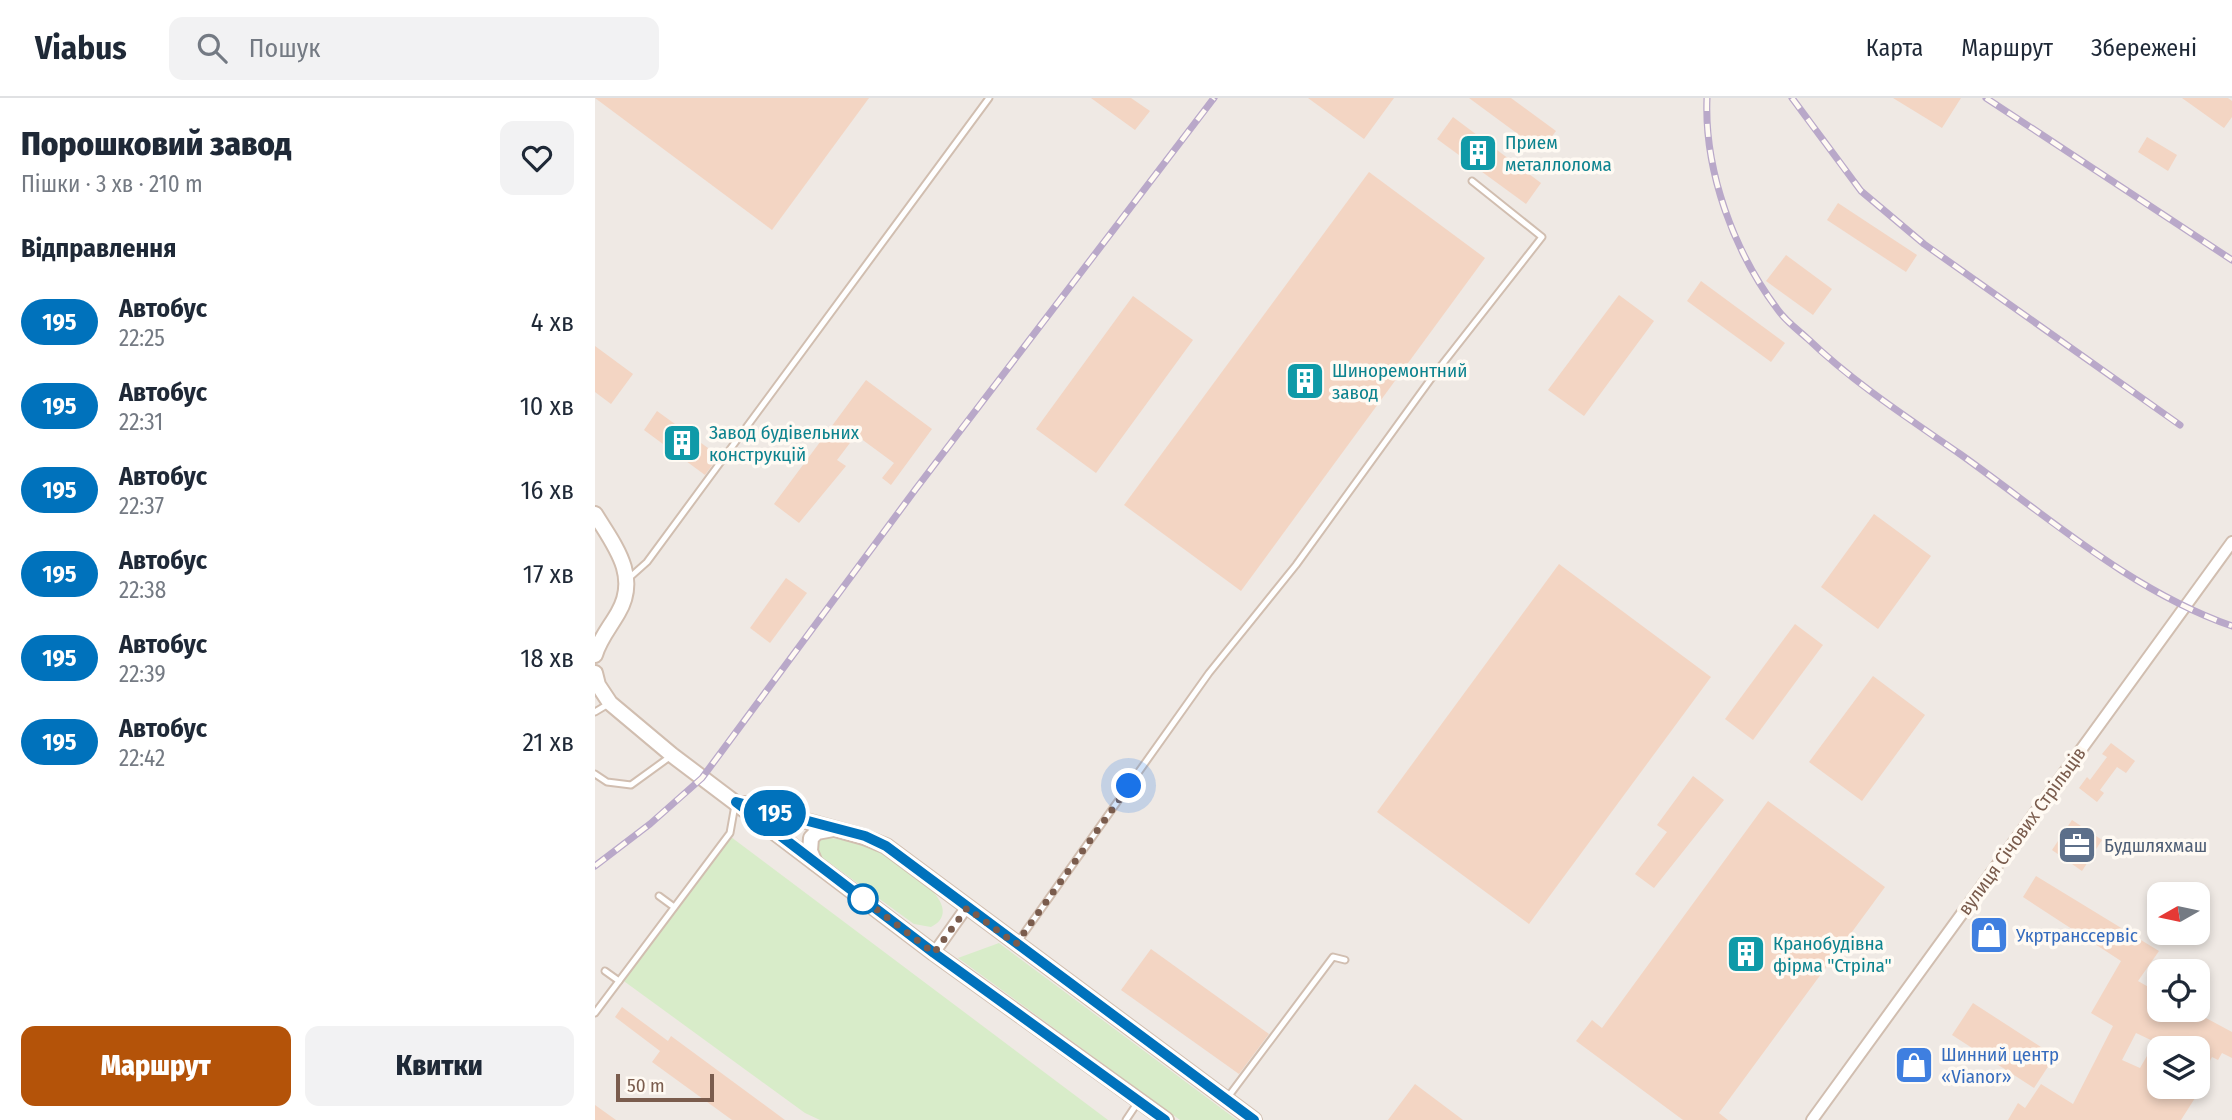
<!DOCTYPE html>
<html lang="uk">
<meta charset="utf-8">
<style>
:root{--surface:#fff;--page:#f2f2f3;--text:#1f2937;--muted:#747a83;--line:#e0e1e3;--accent:#b45309}
body{margin:0;font-family:"Fira Sans Condensed",sans-serif;background:var(--page);color:var(--text);height:100vh;display:flex;flex-direction:column;font-size:26px;white-space:nowrap}
*{box-sizing:border-box;margin:0}
p{font-size:23px;color:var(--muted)}
.icon{flex:none;width:38px;height:38px;fill:none;stroke:currentColor;stroke-width:2;stroke-linecap:round;stroke-linejoin:round}
.map{position:relative;flex:1;overflow:hidden}
.side{display:flex;flex-direction:column;background:var(--surface);width:595px}
.side>*{flex:none}
.badge{padding:0 14px;border-radius:23px;font-size:24px;line-height:46px}
.needle{width:46px;rotate:261deg}
.fabs{position:absolute;left:1552px;top:784px;display:grid;gap:14px}
.fabs a{display:grid;place-items:center;width:63px;height:63px;border-radius:14px;background:var(--surface);box-shadow:0 4px 10px #0003;font-size:35px}
.scale{position:absolute;left:21px;bottom:18px;width:98px;box-sizing:border-box;padding-left:7px;border:4px solid #7a5c4d;border-top:0;font-size:19px;line-height:24px;white-space:nowrap;color:#7a5c4d;-webkit-text-stroke:5px #fffaf3;paint-order:stroke}
.you{position:absolute;width:35px;height:35px;margin:-18px;border:5px solid #fff;border-radius:50%;background:#1a73e8;box-shadow:0 0 0 10px #1a73e833}
.map>.badge{position:absolute;translate:-50% -50%;box-shadow:0 0 0 4px #fff}
h2{padding:0 21px;font-size:26px;line-height:63px}
.round{display:grid;place-items:center;flex:none;width:74px;height:74px;border-radius:14px;background:var(--page)}
.summary{display:flex;align-items:center;justify-content:space-between;height:119px;padding:0 21px}
h1{font-size:33px;font-weight:800;line-height:52px}
.button{display:flex;gap:14px;margin-top:auto;padding:14px 21px}
.button a{flex:1;height:80px;border-radius:14px;background:var(--accent);color:#fff;font-size:28px;font-weight:800;line-height:80px;text-align:center}
.button a+a{background:var(--page);color:var(--text)}
ul{padding:0;list-style:none}
li{display:flex;align-items:center;gap:21px;height:84px;padding:0 21px}
li div{flex:1}
li b{display:block;font-size:26px}
li em{font-style:normal}
li .badge{min-width:77px;font-weight:700;text-align:center}
header{display:flex;align-items:center;gap:42px;box-sizing:border-box;height:98px;padding:0 35px;background:var(--surface);border-bottom:2px solid var(--line)}
header strong{font-size:33px}
nav{display:flex;gap:38px;margin-inline-start:auto;font-size:24px}
.search{width:490px;height:63px;background:var(--page);display:flex;align-items:center;gap:18px;box-sizing:border-box;padding:0 24px;border-radius:14px;color:var(--muted);font-size:26px}
main{display:flex;flex:1;min-height:0}
.map>svg:first-child{display:block}
</style>
<header>
<strong>Viabus</strong>
<div class="search"><svg class="icon" aria-label="search" viewBox="0 0 24 24"><circle cx="10" cy="10" r="6"/><path d="M15 15l6 6"/></svg>Пошук</div>
<nav><a>Карта</a><a>Маршрут</a><a>Збережені</a></nav>
</header>
<main>
<section class="side">
<div class="summary"><div><h1>Порошковий завод</h1><p>Пішки · 3 хв · 210 m</p></div><a class="round"><svg class="icon" aria-label="heart" viewBox="0 0 24 24"><path d="M12 20l-8-8c-3-5 5-10 8-4 3-6 11-1 8 4z"/></svg></a></div>
<h2>Відправлення</h2>
<ul>
<li><span class="badge" style="background:#0072bc;color:#fff">195</span><div><b>Автобус</b><p>22:25</p></div><em>4 хв</em></li>
<li><span class="badge" style="background:#0072bc;color:#fff">195</span><div><b>Автобус</b><p>22:31</p></div><em>10 хв</em></li>
<li><span class="badge" style="background:#0072bc;color:#fff">195</span><div><b>Автобус</b><p>22:37</p></div><em>16 хв</em></li>
<li><span class="badge" style="background:#0072bc;color:#fff">195</span><div><b>Автобус</b><p>22:38</p></div><em>17 хв</em></li>
<li><span class="badge" style="background:#0072bc;color:#fff">195</span><div><b>Автобус</b><p>22:39</p></div><em>18 хв</em></li>
<li><span class="badge" style="background:#0072bc;color:#fff">195</span><div><b>Автобус</b><p>22:42</p></div><em>21 хв</em></li>
</ul>
<div class="button"><a>Маршрут</a><a>Квитки</a></div>
</section>
<div class="map">
<svg width="1637" height="1022" viewBox="0 0 1637 1022">
<rect width="100%" height="100%" fill="#fdf6ec"/>
<path fill="#efe9e4" fill-rule="evenodd" d="M0 0H1637V1022H0ZM1564 796H1603V835H1564ZM1564 873H1603V912H1564ZM1564 950H1603V989H1564Z"/>
<g fill="#d8ecc9">
<polygon points="136,739 513,1022 225,1022 210,1015 26,881"/>
<path d="M227 739C245 741 264 744 281 752 301 761 377 809 336 829L319 826 221 755V743Z"/>
<polygon points="404,845 642,1022 585,1022 363,860"/>
</g>
<g fill="#f3d5c3" fill-rule="evenodd">
<polygon points="0,0 274,0 177,132"/>
<polygon points="496,0 536,0 555,13 540,32"/>
<polygon points="713,0 799,0 769,41"/>
<polygon points="874,0 916,0 961,33 946,53"/>
<polygon points="1298,0 1366,0 1347,30"/>
<polygon points="1587,0 1633,0 1637,3 1637,19 1629,30"/>
<polygon points="858,19 946,85 931,106 842,41"/>
<polygon points="1552,39 1582,57 1573,73 1543,54"/>
<polygon points="774,74 890,160 646,493 529,407"/>
<polygon points="1243,105 1322,157 1311,174 1232,122"/>
<polygon points="1191,157 1237,191 1218,217 1171,183"/>
<polygon points="1106,183 1190,245 1176,264 1092,203"/>
<polygon points="1024,197 1059,223 989,318 953,292"/>
<polygon points="538,198 598,242 501,375 441,331"/>
<polygon points="0,248 38,276 16,306 0,294"/>
<polygon points="271,282 337,331 296,387 287,380 299,365 261,337 242,362 251,368 204,425 179,406"/>
<polygon points="62,313 124,358 110,377 49,332"/>
<polygon points="1279,416 1336,458 1283,531 1226,489"/>
<polygon points="964,466 1116,579 934,826 782,714"/>
<polygon points="191,480 212,495 175,545 155,530"/>
<polygon points="1200,526 1228,547 1158,642 1130,621"/>
<polygon points="1278,578 1330,617 1267,703 1214,664"/>
<polygon points="1516,645 1540,663 1531,675 1522,669 1505,692 1509,695 1502,704 1484,690 1492,679 1495,682 1512,659 1507,656"/>
<polygon points="1098,678 1129,702 1059,790 1040,776 1072,734 1062,727"/>
<polygon points="1173,703 1290,789 1124,1015 1133,1022 1088,1022 981,943 997,922 1007,930"/>
<polygon points="1477,722 1507,742 1487,773 1457,752"/>
<path d="M1441 778 1564 853 1543 883 1564 895V912H1596L1637 934V960L1627 955 1623 962 1617 959 1603 985V950H1564V989H1607L1586 1022H1413L1423 1005 1430 1010 1446 986 1478 1006 1518 928 1496 915 1526 863 1428 799ZM1541 935 1560 944 1545 970 1527 962Z"/>
<polygon points="556,851 674,936 644,976 526,892"/>
<polygon points="1378,905 1460,958 1439,990 1357,937"/>
<polygon points="27,909 73,943 76,938 190,1022 137,1022 57,964 65,953 20,919"/>
<polygon points="820,986 868,1022 793,1022"/>
<polygon points="0,1007 21,1022 0,1022"/>
</g>
<g fill="none" stroke-linecap="round" stroke-linejoin="round">
<g stroke="#d1beb0" stroke-width="9">
<g id="service">
<polyline points="33,481 52,464 394,0"/>
<polyline points="0,614 15,605"/>
<polyline points="0,676 12,684 36,687 76,658"/>
<polyline points="64,798 79,809"/>
<polyline points="422,845 614,575 701,467 838,278 947,139 877,83"/>
<polyline points="10,873 24,883"/>
<polyline points="0,915 135,735 140,707"/>
<polyline points="633,999 738,859 750,862"/>
<polyline points="531,1022 543,1004"/>
</g>
</g>
<g stroke="#d1beb0" stroke-width="14">
<g id="minor">
<polyline points="339,855 371,810"/>
<polyline points="1217,1022 1637,444"/>
</g>
</g>
<g stroke="#d1beb0" stroke-width="18">
<g id="tertiary">
<path d="M0 416C19 447 45 478 23 515 15 529 4 542 0 557"/>
<polyline points="0,575 3,587 15,605 77,657 339,855 571,1022"/>
<polyline points="149,706 269,739 291,748 659,1022"/>
<polyline points="220,765 215,753 216,740 222,734 238,731"/>
</g>
</g>
<use href="#service" stroke="#fff" stroke-width="5"/>
<use href="#minor" stroke="#fff" stroke-width="10"/>
<use href="#tertiary" stroke="#fff" stroke-width="14"/>
<g stroke="#b9a8c9" stroke-width="7">
<g id="rail">
<path d="M1112 0C1109 73 1139 154 1183 212 1191 223 1203 232 1213 241 1259 285 1313 320 1365 356 1451 417 1536 493 1637 528"/>
<polyline points="1197,0 1266,93 1329,146 1585,327"/>
<polyline points="1391,0 1637,162"/>
<polyline points="0,768 55,726 107,680 320,392 619,0"/>
</g>
</g>
<use href="#rail" stroke="#fffaf3" stroke-width="4.5" stroke-dasharray="13" stroke-linecap="butt"/>
</g>
<g fill="none" stroke-linecap="round" stroke-linejoin="round">
<g stroke="#fff" stroke-width="16">
<polyline id="line" points="570,1022 339,855 141,704 270,738 291,748 659,1022"/>
</g>
<use href="#line" stroke="#0072bc" stroke-width="10"/>
<polyline stroke="#7a5c4d" stroke-width="7" stroke-dasharray="0 12.6" points="268,801 260,795 339,855 372,810 421,846 534,688"/>
</g>
<defs>
<g id="building-square" transform="scale(2.0125)"><rect x="-9" y="-9" width="18" height="18" rx="4" fill="#0f9aa8" stroke="#fffaf3"/><path d="M-4-6H4V6H1V3H-1V6H-4ZM-2.5-4.3h1.7v1.8h-1.7ZM.8-4.3h1.7v1.8H.8ZM-2.5-1h1.7V.8h-1.7ZM.8-1h1.7V.8H.8Z" fill="#fff"/></g>
<g id="office-square" transform="scale(2.0125)"><rect x="-9" y="-9" width="18" height="18" rx="4" fill="#5c6f8a" stroke="#fffaf3"/><path d="M-6-3h4V-5.5h4V-3h4V5H-6ZM-1-4.5V-3h2v-1.5ZM-6 0V1H6V0Z" fill="#fff"/></g>
<g id="shop-square" transform="scale(2.0125)"><rect x="-9" y="-9" width="18" height="18" rx="4" fill="#3f7fe0" stroke="#fffaf3"/><path d="M-5-2.5h2.3a2.7 3.5 0 0 1 5.4 0H5L5.5 6h-11ZM-1.5-2.5h3a1.5 2.3 0 0 0-3 0Z" fill="#fff"/></g>
</defs>
<g fill-rule="evenodd">
<use href="#building-square" x="883" y="55"/>
<use href="#building-square" x="710" y="283"/>
<use href="#building-square" x="87" y="345"/>
<use href="#office-square" x="1482" y="747"/>
<use href="#shop-square" x="1394" y="837"/>
<use href="#building-square" x="1151" y="856"/>
<use href="#shop-square" x="1319" y="967"/>
</g>
<circle fill="#fff" stroke="#0072bc" stroke-width="3.5" cx="268" cy="801" r="14"/>
<g text-anchor="middle" dominant-baseline="central" stroke-width="7" stroke-linejoin="round" paint-order="stroke">
<g font-size="19" fill="#0d838f" stroke="#fffaf3" text-anchor="start">
<text x="910" y="44">Прием<tspan x="910" dy="22">металлолома</tspan></text>
<text x="737" y="272">Шиноремонтний<tspan x="737" dy="22">завод</tspan></text>
<text x="114" y="334">Завод будівельних<tspan x="114" dy="22">конструкцій</tspan></text>
<text x="1178" y="845">Кранобудівна<tspan x="1178" dy="22">фірма "Стріла"</tspan></text>
</g>
<g font-size="19" fill="#7a5c4d" stroke="#fffaf3">
<text transform="translate(1427 733) rotate(-54)">вулиця Січових Стрільців</text>
</g>
<g font-size="19" fill="#4e5e75" stroke="#fffaf3" text-anchor="start">
<text x="1509" y="747">Будшляхмаш</text>
</g>
<g font-size="19" fill="#366cbe" stroke="#fffaf3" text-anchor="start">
<text x="1421" y="837">Укртранссервіс</text>
<text x="1346" y="956">Шинний центр<tspan x="1346" dy="22">«Vianor»</tspan></text>
</g>
</g>
</svg>
<div class="fabs">
<a><svg class="needle" viewBox="-14 -14 28 28"><path d="M0-13l5 13h-10z" fill="#e53935"/><path d="M0 13l5-13h-10z" fill="#747a83"/></svg></a>
<a><svg class="icon" aria-label="locate" viewBox="0 0 24 24"><circle cx="12" cy="12" r="6"/><path d="M12 2v4M12 18v4M2 12h4M18 12h4"/></svg></a>
<a><svg class="icon" aria-label="layers" viewBox="0 0 24 24"><path d="M12 4l9 5-9 5-9-5zM3 14l9 5 9-5"/></svg></a>
</div>
<div class="scale">50 m</div>
<div class="you" style="left:534px;top:688px"></div>
<b class="badge" style="left:180px;top:715px;background:#0072bc;color:#fff">195</b>
</div>
</main>
